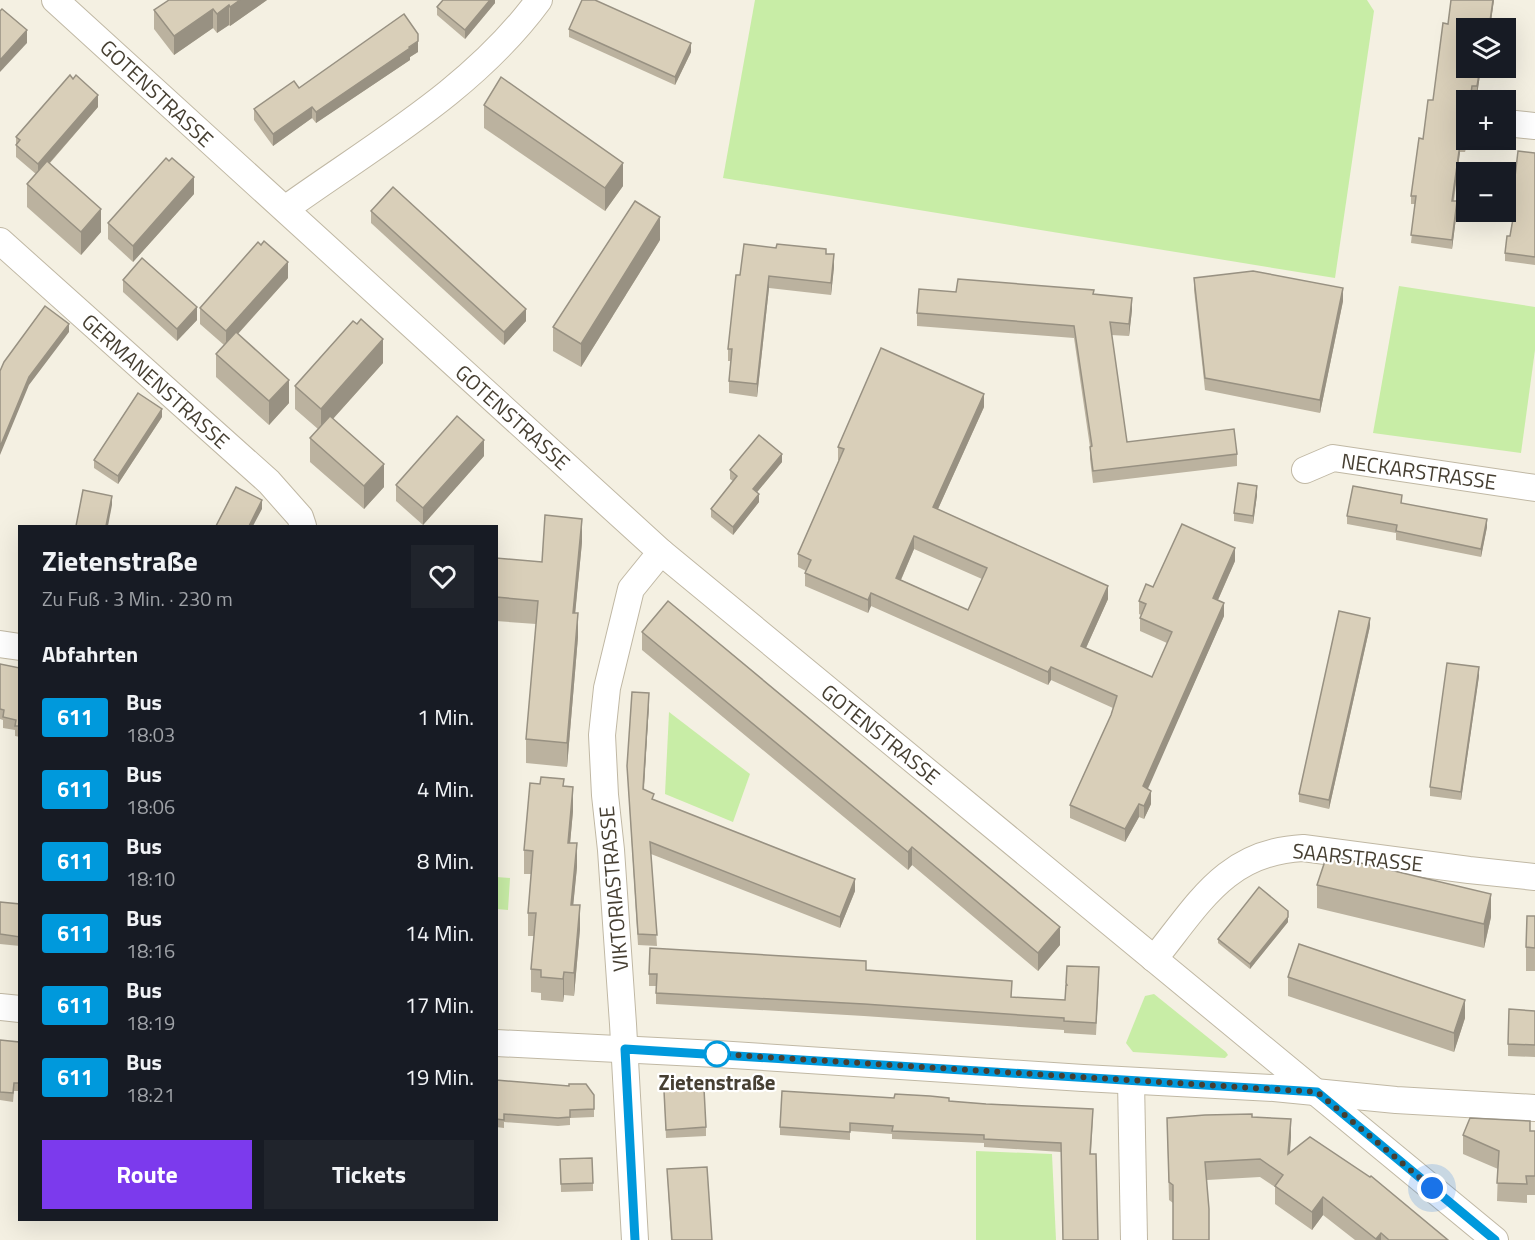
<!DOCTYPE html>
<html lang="de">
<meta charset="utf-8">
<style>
:root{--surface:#171b24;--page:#20242c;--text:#f1f3f6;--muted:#9ea1a6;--accent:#7c3aed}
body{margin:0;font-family:"Titillium Web",sans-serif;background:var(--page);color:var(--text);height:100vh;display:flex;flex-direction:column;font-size:22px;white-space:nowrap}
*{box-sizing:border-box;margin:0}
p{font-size:20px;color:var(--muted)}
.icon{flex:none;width:33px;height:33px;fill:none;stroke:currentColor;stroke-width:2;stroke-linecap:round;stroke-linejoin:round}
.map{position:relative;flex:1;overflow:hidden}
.details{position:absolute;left:18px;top:525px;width:480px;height:696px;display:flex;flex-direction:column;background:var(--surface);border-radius:0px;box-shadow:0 6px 24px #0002}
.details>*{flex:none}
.badge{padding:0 12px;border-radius:4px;font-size:21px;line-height:39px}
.fabs{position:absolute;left:1456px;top:18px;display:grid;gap:12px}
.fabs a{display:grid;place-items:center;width:60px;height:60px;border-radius:0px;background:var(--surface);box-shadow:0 6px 24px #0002;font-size:30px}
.you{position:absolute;width:30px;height:30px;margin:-15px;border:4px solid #fff;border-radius:50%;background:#1a73e8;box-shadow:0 0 0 9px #1a73e833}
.map>.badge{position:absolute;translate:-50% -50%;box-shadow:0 0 0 3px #fff}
h2{padding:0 24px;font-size:22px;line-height:54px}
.round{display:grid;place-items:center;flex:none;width:63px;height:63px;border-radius:0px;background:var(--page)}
.summary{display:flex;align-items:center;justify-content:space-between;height:102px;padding:0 24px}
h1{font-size:28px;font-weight:700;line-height:45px}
.button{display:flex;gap:12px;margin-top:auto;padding:12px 24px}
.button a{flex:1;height:69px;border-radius:0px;background:var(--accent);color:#fff;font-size:24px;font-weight:700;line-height:69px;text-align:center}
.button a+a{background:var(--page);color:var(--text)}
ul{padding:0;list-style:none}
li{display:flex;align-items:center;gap:18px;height:72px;padding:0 24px}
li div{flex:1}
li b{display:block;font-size:22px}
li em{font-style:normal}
li .badge{min-width:66px;font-weight:700;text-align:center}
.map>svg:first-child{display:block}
</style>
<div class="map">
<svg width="1535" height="1240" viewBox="0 0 1535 1240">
<rect width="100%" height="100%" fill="#f4f0e2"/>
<g fill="#c8eda6">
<polygon points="755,0 1367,0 1374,11 1335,278 723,178"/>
<polygon points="1399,286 1535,307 1535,350 1521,453 1373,433"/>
<polygon points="669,712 750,774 733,822 665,794"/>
<polygon points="496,877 510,878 508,910 497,909"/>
<polygon points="1154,994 1226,1052 1228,1055 1225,1058 1133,1052 1126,1043 1145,996"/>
<polygon points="976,1151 1052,1154 1056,1240 976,1240"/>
</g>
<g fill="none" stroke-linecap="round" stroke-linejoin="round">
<g stroke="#c0b8a4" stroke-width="28">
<g id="minor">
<polyline points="55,0 661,552 1495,1240"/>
<polyline points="1506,123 1535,126"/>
<path d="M285 209C374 145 473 90 539 0"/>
<polyline points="0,241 269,482 300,517 303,526"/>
<polyline points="1305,470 1333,458 1535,488"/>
<polyline points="0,644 20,647"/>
<path d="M1154 959C1199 904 1225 852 1303 848L1469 870 1535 877"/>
<polyline points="0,1007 20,1009"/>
<polyline points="496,1043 717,1054 1083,1078 1274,1088 1396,1100 1535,1108"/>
<polyline points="1131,1081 1134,1240"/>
<polyline points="635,1240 623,1024 611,850 605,795 602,735 607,688 631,589 661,552"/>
</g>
</g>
<use href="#minor" stroke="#fff" stroke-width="26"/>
</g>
<g fill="#bbb29f" fill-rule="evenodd">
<polygon points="169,0 267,0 230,26 229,25 217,33 213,28 174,55 154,29 154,10"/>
<polygon points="495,0 495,3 465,39 437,15 437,7"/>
<polygon points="1451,0 1494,0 1490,28 1467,28 1481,68 1477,95 1472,94 1465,152 1460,152 1454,201 1457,210 1452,249 1411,243 1415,204 1411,204 1411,196 1423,139 1433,100 1448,24"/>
<polygon points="569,29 691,52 675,85 569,37"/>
<polygon points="418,52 410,57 410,60 316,123 312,118 273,146 254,120 254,109 299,88"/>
<polygon points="484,105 623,186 605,211 484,128"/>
<polygon points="98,107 50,163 101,232 81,255 27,207 27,184 36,174 16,157 16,137"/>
<polygon points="1535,153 1535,265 1505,261 1505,253 1510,236 1514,210 1512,210 1512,202"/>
<polygon points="194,194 133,262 108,239 108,223"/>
<polygon points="371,211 526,321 504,345 371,223"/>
<polygon points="660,240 581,367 553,351 553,327"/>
<polygon points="826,254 834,267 831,295 769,288 757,397 729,393 729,381 731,361 728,361 728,349 740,275"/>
<polygon points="288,278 238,334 289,403 269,425 216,377 216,354 224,345 200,324 200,308"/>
<polygon points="1194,278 1343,301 1320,413 1205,390 1194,290"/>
<polygon points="123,280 197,320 177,341 123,292"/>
<polygon points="956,292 1094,294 1132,310 1129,336 1111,335 1127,442 1237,454 1237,466 1093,483 1090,459 1090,447 1074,338 917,326 917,313"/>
<polygon points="383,363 333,419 384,487 364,509 310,462 310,438 318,429 295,409 295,386"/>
<path d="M984 407 938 509 1108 599 1086 648 1152 677 1167 643 1140 631V618L1141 615 1139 614V601L1153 587 1235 561 1218 600 1224 616 1147 789 1151 804 1144 819 1139 817 1125 842 1070 818V805L1111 715 1113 708 1051 680 1048 685 871 606 868 613 805 586V573L806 571 798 567V554L839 460H838V447ZM914 549 982 579 968 610 901 580Z"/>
<polygon points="162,417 118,484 94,468 94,460"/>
<polygon points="484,456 423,525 396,501 396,485"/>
<polygon points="782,462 757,492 759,502 733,535 711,517 711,509 733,481 730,479 730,470"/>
<polygon points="1257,495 1253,524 1234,521 1234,513"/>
<polygon points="1402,503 1487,527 1481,557 1396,540 1396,533 1347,524 1347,516"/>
<polygon points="582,542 575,613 578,637 567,767 526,763 526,739 536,624 496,621 496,558 542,562"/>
<polygon points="1370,626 1329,809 1299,802 1299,794"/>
<polygon points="642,632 1060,945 1038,971 912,865 908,870 642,650"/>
<polygon points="0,664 20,668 20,737 15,736 15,730 3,728 3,720 0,719"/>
<polygon points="1479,676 1461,800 1430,796 1430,787"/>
<polygon points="649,704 644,790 654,800 855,891 840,928 651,854 657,946 638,945 627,766"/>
<polygon points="540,784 564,786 573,811 570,843 577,867 573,905 580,929 574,996 564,995 563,1002 541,1000 541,993 531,992 531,969 534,936 528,936 528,913 531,874 524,874 524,850"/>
<polygon points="1317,885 1491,917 1484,948 1317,908"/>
<polygon points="0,902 20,904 20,946 0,944"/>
<polygon points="1535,916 1535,971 1526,971 1526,947"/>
<polygon points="1288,922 1250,969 1218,943 1218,939"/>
<polygon points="1067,966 1099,979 1096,1035 1064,1033 1064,1030 864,1016 656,1004 656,986 649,986 649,974 866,970 1012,997 1065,1000"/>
<polygon points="1288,977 1465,1018 1454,1052 1288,996"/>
<polygon points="1535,1011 1535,1057 1508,1056 1508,1044"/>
<polygon points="0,1040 20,1045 20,1091 14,1091 13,1102 0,1100"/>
<polygon points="496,1080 594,1095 594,1117 570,1118 570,1125 558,1126 504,1122 504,1128 496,1127"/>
<polygon points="664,1091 706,1127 706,1136 666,1138"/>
<polygon points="949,1101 1093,1117 1091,1154 984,1147 984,1143 892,1139 892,1134 850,1131 850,1140 780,1135 780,1127"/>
<polygon points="1252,1117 1291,1137 1290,1153 1448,1240 1355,1240 1323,1215 1312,1230 1275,1204 1275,1187 1260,1177 1207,1180 1173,1203 1169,1200 1167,1118"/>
<polygon points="1530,1131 1535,1131 1535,1195 1527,1195 1527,1203 1497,1201 1498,1169 1463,1154 1463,1135"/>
<polygon points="560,1159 593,1183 593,1191 561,1192"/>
<polygon points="667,1169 712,1240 671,1240"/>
</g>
<g fill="#989182">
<polygon points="240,0 267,0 230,26 230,7"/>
<polygon points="490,0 495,0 495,3 465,39 465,30"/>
<polygon points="1493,0 1494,0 1490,28 1489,28"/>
<polygon points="229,5 229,25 217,33 217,14"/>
<polygon points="213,9 213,28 174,55 174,36"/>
<polygon points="27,30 27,43 0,72 0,60"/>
<polygon points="418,41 418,52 410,57 410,60 316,123 316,112"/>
<polygon points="691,43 691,52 675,85 675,77"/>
<polygon points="1480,68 1481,68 1477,95 1477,86"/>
<polygon points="98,95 98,107 38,176 38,164"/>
<polygon points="312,107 312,118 273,146 273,134"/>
<polygon points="1467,126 1467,134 1465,152 1465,144"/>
<polygon points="1460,144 1460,152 1452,209 1452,201"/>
<polygon points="623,163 623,186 605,211 605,188"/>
<polygon points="194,177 194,194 133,262 133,246"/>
<polygon points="1457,201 1457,210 1452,249 1452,240"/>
<polygon points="101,209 101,232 81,255 81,232"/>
<polygon points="660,217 660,240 581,367 581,344"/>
<polygon points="834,254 834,267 831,295 831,283"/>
<polygon points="288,262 288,278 226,347 226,331"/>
<polygon points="769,276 769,288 757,397 757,384"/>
<polygon points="1343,288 1343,301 1320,413 1320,400"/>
<polygon points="1132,298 1132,310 1129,336 1129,324"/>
<polygon points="197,307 197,320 177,341 177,329"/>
<polygon points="526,309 526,321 504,345 504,332"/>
<polygon points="69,324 69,332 29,385 0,455 0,447 29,377"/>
<polygon points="383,339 383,363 321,432 321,409"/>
<polygon points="289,380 289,403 269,425 269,401"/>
<polygon points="984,394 984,407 933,520 933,507"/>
<polygon points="162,409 162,417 118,484 118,476"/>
<polygon points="484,440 484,456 423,525 423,508"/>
<polygon points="782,454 782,462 753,497 753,489"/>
<polygon points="384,464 384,487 364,509 364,486"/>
<polygon points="1257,486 1257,495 1253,524 1253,516"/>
<polygon points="759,494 759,502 733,535 733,527"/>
<polygon points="112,496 112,505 108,526 106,526"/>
<polygon points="262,500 262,509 253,526 249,526"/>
<polygon points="582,519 582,542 573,636 573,613"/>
<polygon points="1487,519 1487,527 1481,557 1481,549"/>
<polygon points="914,536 914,549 896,591 896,578"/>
<polygon points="1235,548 1235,561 1213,611 1213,598"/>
<polygon points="1108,586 1108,599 1081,659 1081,646"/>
<polygon points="871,593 871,606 868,613 868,600"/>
<polygon points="1224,603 1224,616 1143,800 1143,786"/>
<polygon points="578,613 578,637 567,767 567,743"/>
<polygon points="1370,618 1370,626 1329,809 1329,800"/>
<polygon points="1051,667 1051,680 1048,685 1048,672"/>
<polygon points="1479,667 1479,676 1461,800 1461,792"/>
<polygon points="649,693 649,704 643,800 643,789"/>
<polygon points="573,787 573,811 568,866 568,843"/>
<polygon points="1151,791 1151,804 1144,819 1144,806"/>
<polygon points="1139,804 1139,817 1125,842 1125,829"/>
<polygon points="577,843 577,867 571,928 571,905"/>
<polygon points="912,847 912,865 908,870 908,852"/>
<polygon points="855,879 855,891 840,928 840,917"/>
<polygon points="1491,894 1491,917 1484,948 1484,924"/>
<polygon points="580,905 580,929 574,996 574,973"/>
<polygon points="1288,917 1288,922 1250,969 1250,964"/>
<polygon points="1060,927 1060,945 1038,971 1038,953"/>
<polygon points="564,972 564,995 563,1002 563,979"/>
<polygon points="1465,1000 1465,1018 1454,1052 1454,1033"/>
<polygon points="1291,1119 1291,1137 1288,1172 1288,1154"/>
<polygon points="1323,1197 1323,1215 1312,1230 1312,1212"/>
<polygon points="1381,1233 1381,1240 1376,1240 1376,1239"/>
</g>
<g fill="#d9cfb9" stroke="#989182" stroke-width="1.5" fill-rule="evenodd">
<polygon points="169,0 240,0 230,7 229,5 217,14 213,9 174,36 154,10"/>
<polygon points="443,0 490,0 465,30 437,7"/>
<polygon points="582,0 595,0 691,43 675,77 569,29"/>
<polygon points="1451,0 1493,0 1489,28 1467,28 1467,68 1480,68 1477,86 1472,86 1470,100 1467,100 1467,126 1465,144 1460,144 1452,201 1457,201 1452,240 1411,235 1416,196 1411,196 1419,138 1423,139 1428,100 1433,100 1443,23 1448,24"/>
<polygon points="2,9 27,30 0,60 0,11"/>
<polygon points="404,14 418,34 418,41 409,47 410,48 316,112 312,107 273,134 254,109 294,81 299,88"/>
<polygon points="70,75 73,79 76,75 98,95 38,164 16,145 20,140 16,137"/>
<polygon points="501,77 623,163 605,188 484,105"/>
<polygon points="1518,151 1535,153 1535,257 1505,253 1507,236 1510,236 1513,219 1515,202 1512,202"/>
<polygon points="166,158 169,161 172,158 194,177 133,246 108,223"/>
<polygon points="47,161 101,209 81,232 27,184"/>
<polygon points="393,187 526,309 504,332 371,211"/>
<polygon points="635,201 660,217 581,344 553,327"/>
<polygon points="264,241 288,262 226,331 200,308 258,242 261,245"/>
<polygon points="744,244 776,248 777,244 826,249 826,254 834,254 831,283 769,276 757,384 729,381 732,349 728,349 736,275 740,275"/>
<polygon points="142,258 197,307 177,329 123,280"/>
<polygon points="1253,271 1343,288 1320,400 1205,378 1194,278"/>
<polygon points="958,279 1094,290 1093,294 1132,298 1129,324 1110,322 1127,442 1234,429 1237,454 1093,471 1090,447 1092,446 1074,326 917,313 919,289 956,292"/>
<polygon points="45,306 69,324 29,377 0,447 0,371 4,362"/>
<polygon points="361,319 383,339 321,409 295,386 353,321 357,324"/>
<polygon points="236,332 289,380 269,401 216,354"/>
<path d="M881 348 984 394 933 507 1108 586 1081 646 1152 677 1172 632 1140 618 1146 604 1139 601 1146 584 1153 587 1182 524 1235 548 1213 598 1224 603 1143 786 1151 791 1144 806 1139 804 1125 829 1070 805 1111 715 1117 696 1051 667 1048 672 871 593 868 600 805 573 811 560 798 554 844 449 838 447ZM914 536 987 568 968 610 896 578Z"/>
<polygon points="138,393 162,409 118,476 94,460"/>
<polygon points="330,416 384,464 364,486 310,438"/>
<polygon points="457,416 484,440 423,508 396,485"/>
<polygon points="759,435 782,454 753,489 759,494 733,527 711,509 737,476 730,470"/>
<polygon points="1238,483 1257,486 1253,516 1234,513"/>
<polygon points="1353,486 1402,495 1401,503 1487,519 1481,549 1396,531 1397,525 1347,516"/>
<polygon points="236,487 262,500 249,526 216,526"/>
<polygon points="83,490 112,496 106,526 76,526"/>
<polygon points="545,515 582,519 573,613 578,613 567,743 526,739 538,601 496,597 496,558 542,562"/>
<polygon points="668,601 1060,927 1038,953 912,847 908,852 642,632"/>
<polygon points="1339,611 1370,618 1329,800 1299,794"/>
<polygon points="1447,663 1479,667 1461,792 1430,787"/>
<polygon points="0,664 20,668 20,726 15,726 16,720 3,717 4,710 0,709"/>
<polygon points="632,692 649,693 643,789 654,794 652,799 855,879 840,917 650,842 657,935 638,934 627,766"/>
<polygon points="541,777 564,779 563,786 573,787 568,843 577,843 571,905 580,905 574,973 564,972 563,979 541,977 541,970 531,969 536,913 528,913 533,851 524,850 530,783 540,784"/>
<polygon points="1327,855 1491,894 1484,924 1317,885"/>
<polygon points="1259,887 1288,911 1288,917 1250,964 1218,939"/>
<polygon points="0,902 20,904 20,937 0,934"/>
<polygon points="1527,916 1535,916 1535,948 1526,947"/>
<polygon points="1299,944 1465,1000 1454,1033 1288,977"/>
<polygon points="650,948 866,961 866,970 1012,981 1011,997 1065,1000 1066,985 1067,985 1066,983 1067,966 1099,967 1096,1023 1064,1021 1064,1018 864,1004 656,993 657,974 649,974"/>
<polygon points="1509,1009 1535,1011 1535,1045 1508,1044"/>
<polygon points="0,1040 19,1042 19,1044 20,1045 20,1083 14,1083 13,1093 0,1092"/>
<polygon points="496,1080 569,1086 569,1084 586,1084 594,1095 594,1109 570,1110 570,1117 558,1118 504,1114 504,1120 496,1119"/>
<polygon points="704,1089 706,1127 666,1130 664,1091"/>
<polygon points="782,1091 894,1098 895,1094 930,1096 949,1098 949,1101 986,1104 1093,1109 1090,1154 1096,1154 1098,1240 1063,1240 1061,1143 984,1139 984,1135 892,1131 893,1126 850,1123 850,1132 780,1127"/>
<polygon points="1252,1114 1252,1117 1291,1119 1288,1154 1310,1137 1370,1177 1371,1176 1448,1240 1389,1240 1381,1233 1376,1239 1323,1197 1312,1212 1275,1186 1283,1175 1260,1159 1205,1162 1209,1209 1209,1240 1173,1240 1173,1185 1169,1182 1167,1118 1205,1115"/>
<polygon points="1470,1118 1530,1121 1530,1131 1535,1131 1535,1176 1526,1176 1527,1184 1497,1183 1499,1151 1463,1135"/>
<polygon points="592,1158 593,1183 561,1184 560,1159"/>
<polygon points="707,1167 712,1240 672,1240 667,1169"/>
</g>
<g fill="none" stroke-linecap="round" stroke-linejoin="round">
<g stroke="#fff" stroke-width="14">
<polyline id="line" points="635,1240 625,1049 1317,1092 1495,1240"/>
</g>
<use href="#line" stroke="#0099dc" stroke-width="9"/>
<polyline stroke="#463f32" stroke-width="6" stroke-dasharray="0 10.8" points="717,1054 1317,1092 1432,1188"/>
</g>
<circle fill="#fff" stroke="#0099dc" stroke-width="3" cx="717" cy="1054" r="12"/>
<g text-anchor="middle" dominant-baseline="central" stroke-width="4.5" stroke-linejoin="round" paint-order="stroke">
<g font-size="21" fill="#463f32" stroke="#fff">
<text transform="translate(157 93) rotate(43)">GOTENSTRASSE</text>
<text transform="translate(156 381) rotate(42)">GERMANENSTRASSE</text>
<text transform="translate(513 417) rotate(42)">GOTENSTRASSE</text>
<text transform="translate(1419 471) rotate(8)">NECKARSTRASSE</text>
<text transform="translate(881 734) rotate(39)">GOTENSTRASSE</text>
<text transform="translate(1358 857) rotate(6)">SAARSTRASSE</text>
<text transform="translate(613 889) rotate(-95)">VIKTORIASTRASSE</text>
</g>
<g font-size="21" font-weight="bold" fill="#463f32" stroke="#fff">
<text x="717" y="1082">Zietenstraße</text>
</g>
</g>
</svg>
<div class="fabs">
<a><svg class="icon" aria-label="layers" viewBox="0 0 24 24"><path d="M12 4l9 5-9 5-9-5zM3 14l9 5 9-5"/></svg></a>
<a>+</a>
<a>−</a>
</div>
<div class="you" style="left:1432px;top:1188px"></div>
<section class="details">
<div class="summary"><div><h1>Zietenstraße</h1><p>Zu Fuß · 3 Min. · 230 m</p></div><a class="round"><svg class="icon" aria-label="heart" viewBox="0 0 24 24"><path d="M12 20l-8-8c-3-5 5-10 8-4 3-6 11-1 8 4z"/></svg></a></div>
<h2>Abfahrten</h2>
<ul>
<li><span class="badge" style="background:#0099dc;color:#fff">611</span><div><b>Bus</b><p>18:03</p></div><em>1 Min.</em></li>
<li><span class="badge" style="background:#0099dc;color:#fff">611</span><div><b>Bus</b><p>18:06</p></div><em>4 Min.</em></li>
<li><span class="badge" style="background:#0099dc;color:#fff">611</span><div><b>Bus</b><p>18:10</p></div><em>8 Min.</em></li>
<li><span class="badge" style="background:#0099dc;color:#fff">611</span><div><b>Bus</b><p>18:16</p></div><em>14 Min.</em></li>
<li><span class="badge" style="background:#0099dc;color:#fff">611</span><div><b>Bus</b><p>18:19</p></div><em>17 Min.</em></li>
<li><span class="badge" style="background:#0099dc;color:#fff">611</span><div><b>Bus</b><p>18:21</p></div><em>19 Min.</em></li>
</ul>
<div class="button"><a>Route</a><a>Tickets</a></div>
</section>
</div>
